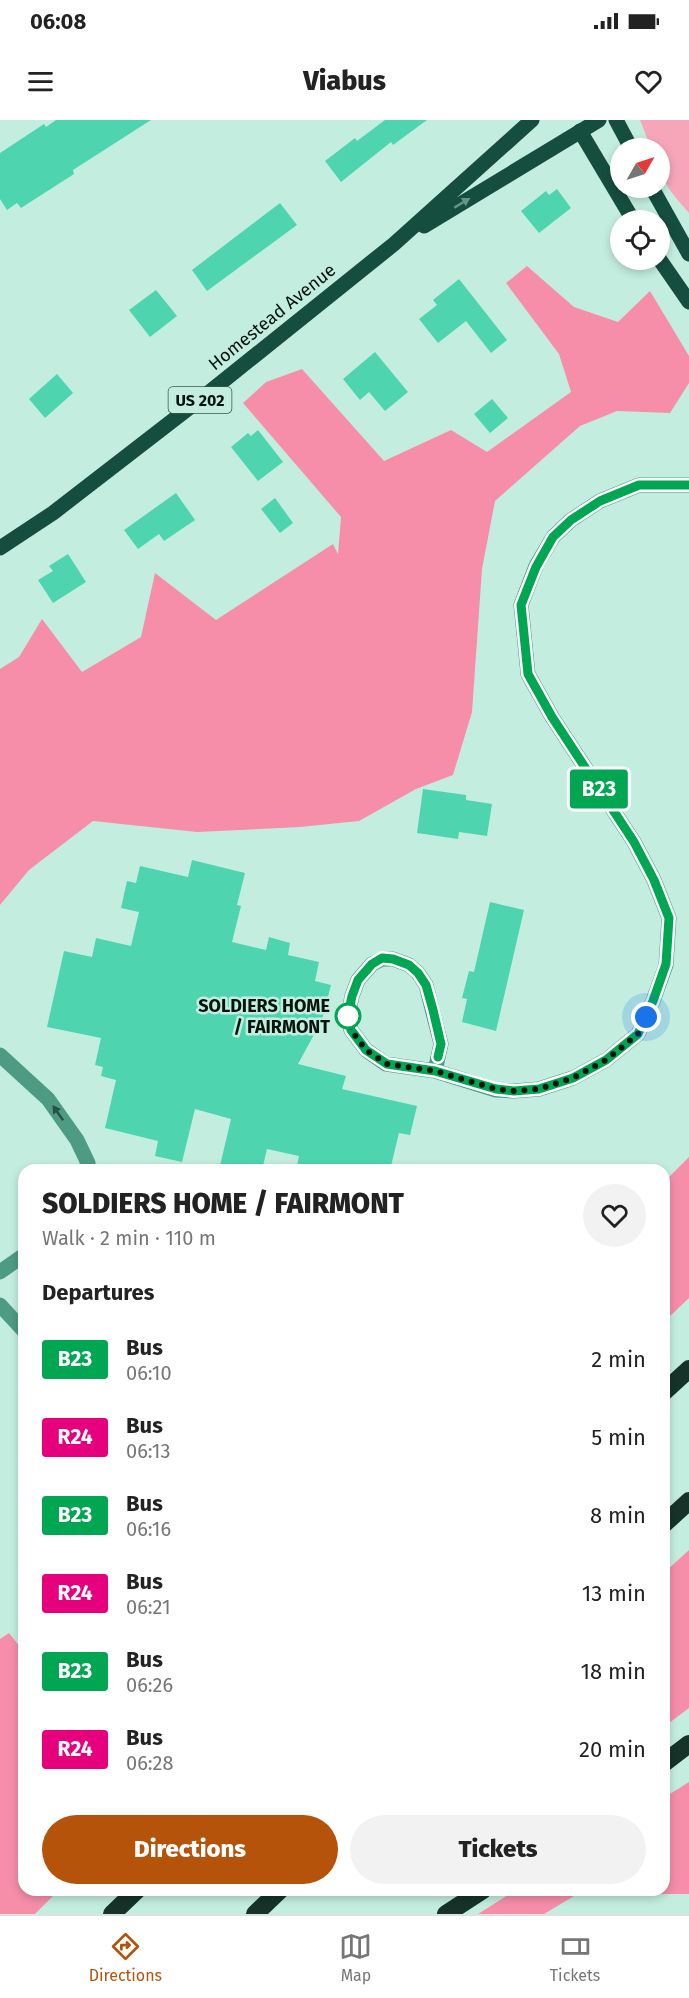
<!DOCTYPE html>
<meta charset="utf-8">
<style>
:root{--surface:#fff;--page:#f2f2f2;--text:#222;--muted:#767676;--line:#e0e0e0;--accent:#b45309}
body{margin:0;font-family:"Fira Sans",sans-serif;background:var(--page);color:var(--text);height:100vh;display:flex;flex-direction:column;font-size:22px;white-space:nowrap}
*{box-sizing:border-box;margin:0}
p{font-size:20px;color:var(--muted)}
.icon{flex:none;width:33px;height:33px;fill:none;stroke:currentColor;stroke-width:2;stroke-linecap:round;stroke-linejoin:round}
.map{position:relative;flex:1;overflow:hidden}
.side{position:absolute;left:18px;top:1044px;width:652px;height:732px;display:flex;flex-direction:column;background:var(--surface);border-radius:18px;box-shadow:0 3px 9px #0003}
.side>*{flex:none}
.badge{padding:0 12px;border-radius:4px;font-size:21px;line-height:39px}
.needle{width:39px;rotate:51deg}
.tools{position:absolute;left:610px;top:18px;display:grid;gap:12px}
.tools a{display:grid;place-items:center;width:60px;height:60px;border-radius:50%;background:var(--surface);box-shadow:0 3px 9px #0003;font-size:30px}
.you{position:absolute;width:30px;height:30px;margin:-15px;border:4px solid #fff;border-radius:50%;background:#1a73e8;box-shadow:0 0 0 9px #1a73e833}
.map>.badge{position:absolute;translate:-50% -50%;box-shadow:0 0 0 3px #fff}
h2{padding:0 24px;font-size:22px;line-height:54px}
.round{display:grid;place-items:center;flex:none;width:63px;height:63px;border-radius:32px;background:var(--page)}
.headline{display:flex;align-items:center;justify-content:space-between;height:102px;padding:0 24px}
h1{font-size:28px;font-weight:800;line-height:45px}
.primary-button{display:flex;gap:12px;margin-top:auto;padding:12px 24px}
.primary-button a{flex:1;height:69px;border-radius:36px;background:var(--accent);color:#fff;font-size:24px;font-weight:800;line-height:69px;text-align:center}
.primary-button a+a{background:var(--page);color:var(--text)}
ul{padding:0;list-style:none}
li{display:flex;align-items:center;gap:18px;height:78px;padding:0 24px}
li div{flex:1}
li b{display:block;font-size:22px}
li em{font-style:normal}
li .badge{min-width:66px;font-weight:700;text-align:center}
.status{display:flex;justify-content:space-between;align-items:center;height:42px;padding:0 30px;background:var(--surface);direction:ltr}
.status svg{height:16px;fill:currentColor}
header{display:flex;justify-content:space-between;align-items:center;height:78px;padding:0 24px;background:var(--surface);font-size:27px;font-weight:800}
.dock{display:flex;justify-content:space-around;align-items:center;height:84px;border-top:2px solid var(--line);background:var(--surface);font-size:16px;color:var(--muted)}
.dock a{display:grid;justify-items:center;gap:3px}
.dock .current{color:var(--accent)}
.map>svg:first-child{display:block}
</style>
<div class="status"><b>06:08</b><svg viewBox="0 0 49 12"><path d="M0 12V9h3v3zM5 12V6h3v6zM10 12V3h3v9zM15 12V0h3v12zM26 1h20v11H26zM47 4h2v5h-2z"/></svg></div>
<header><svg class="icon" aria-label="menu" viewBox="0 0 24 24"><path d="M4 6h16M4 12h16M4 18h16"/></svg>Viabus<svg class="icon" aria-label="heart" viewBox="0 0 24 24"><path d="M12 20l-8-8c-3-5 5-10 8-4 3-6 11-1 8 4z"/></svg></header>
<div class="map">
<svg width="689" height="1794" viewBox="0 0 689 1794">
<rect width="100%" height="100%" fill="#c3eedf"/>
<path fill="#f7a6ba" d="M640 0H689V93C668 68 660 63 660 28H651Z"/>
<g fill="#f68eaa">
<polygon points="527,146 574,187 618,202 650,171 689,236 689,263 670,293 617,291 580,306 495,381 482,449 472,592 453,655 416,669 359,701 300,707 197,712 93,701 29,750 0,785 0,549 19,537 42,499 82,552 141,517 155,453 216,500 333,424 338,434 341,397 243,283 266,262 302,249 384,341 451,310 487,332 571,272 559,234 506,163"/>
<polygon points="689,1037 689,1178 665,1201 665,1061"/>
<polygon points="689,1430 689,1588 665,1606 665,1452"/>
<polygon points="9,1513 24,1532 24,1770 59,1770 35,1794 0,1794 0,1519"/>
<polygon points="689,1662 689,1774 632,1774 624,1770 664,1770 665,1677"/>
<polygon points="516,1770 584,1770 544,1794 478,1794"/>
</g>
<g fill="#4ed5b0">
<polygon points="56,0 151,0 73,50 74,54 21,88 17,83 7,90 0,79 0,33 44,4 46,7"/>
<polygon points="385,0 427,0 393,25 391,22 341,62 325,41 355,18 357,21"/>
<polygon points="557,69 571,88 539,113 521,91 546,71 549,75"/>
<polygon points="280,83 297,105 207,171 192,150"/>
<polygon points="459,159 507,220 491,233 466,201 438,223 419,199 437,185 433,180"/>
<polygon points="156,170 177,196 150,217 129,190"/>
<polygon points="375,232 408,272 385,291 369,272 360,280 343,259"/>
<polygon points="57,254 73,273 45,298 29,279"/>
<polygon points="492,279 508,298 490,313 474,294"/>
<polygon points="258,310 283,342 258,361 231,327 248,313 251,316"/>
<polygon points="176,373 195,400 164,421 159,414 138,429 124,410"/>
<polygon points="275,378 293,403 280,413 261,389"/>
<polygon points="68,434 86,462 53,483 38,460 53,451 49,446"/>
<polygon points="423,669 466,675 466,680 492,684 487,716 459,712 458,719 417,713"/>
<polygon points="192,740 245,753 237,785 241,786 232,822 266,830 269,817 290,823 288,835 319,842 315,861 331,865 322,900 298,944 346,956 342,969 417,986 410,1015 399,1013 390,1050 296,1050 299,1036 267,1029 262,1050 219,1050 231,999 195,989 182,1042 155,1036 158,1021 105,1008 116,960 101,956 103,947 95,945 101,918 47,907 64,831 92,837 96,818 131,826 139,792 121,788 127,761 136,763 140,746 188,757"/>
<polygon points="490,782 524,790 496,911 462,902 467,879 462,878 469,851 474,852"/>
</g>
<g fill="none" stroke-linecap="round" stroke-linejoin="round">
<g stroke="#4e9b84" stroke-width="15">
<polyline points="0,935 48,979 77,1020 88,1043 85,1050"/>
<polyline points="435,951 441,924 426,865 418,853 409,845 393,839 382,839 372,844 358,860 352,876 348,895 351,910 366,930 386,944 435,951 496,970 514,971 539,969 573,958 606,940 638,914 653,881 666,845 669,798 654,760 634,722 552,597 528,554 521,485 536,446 553,417 571,400 600,381 639,365 689,365"/>
<polyline points="0,1152 24,1135"/>
<polyline points="0,1185 24,1211"/>
</g>
<g stroke="#154e3f" stroke-width="15">
<polyline points="616,0 631,28"/>
<polyline points="580,11 633,100"/>
<polyline points="652,68 689,134"/>
<polyline points="424,106 599,0"/>
<polyline points="660,140 689,182"/>
<polyline points="0,428 53,393 207,274 394,124 532,0"/>
</g>
<g stroke="#163229" stroke-width="18">
<polyline points="664,1272 689,1249"/>
<polyline points="664,1404 689,1381"/>
<polyline points="664,1643 689,1624"/>
<polyline points="112,1794 137,1770"/>
<polyline points="255,1794 280,1770"/>
<polyline points="446,1794 483,1770"/>
</g>
</g>
<defs><path id="oneway-solid" d="M-6-.8H1V-3.2L6.5 0L1 3.2V.8H-6Z" transform="scale(1.5)"/></defs>
<use fill="#639687" href="#oneway-solid" transform="translate(462 83) rotate(-31)"/>
<use fill="#265144" href="#oneway-solid" transform="translate(58 993) rotate(-125)"/>
<g fill="none" stroke-linecap="round" stroke-linejoin="round">
<g stroke="#fff" stroke-width="14">
<polyline id="line" points="438,937 441,924 433,890 426,865 418,853 409,845 393,839 382,838 372,844 358,860 352,876 348,895 351,910 366,930 387,944 435,951 496,969 514,971 539,969 573,958 606,940 638,914 653,881 666,844 669,798 654,760 634,722 552,597 528,554 521,485 536,447 553,417 571,400 600,381 639,365 689,365"/>
</g>
<use href="#line" stroke="#00a651" stroke-width="9"/>
<polyline stroke="#05140f" stroke-width="6" stroke-dasharray="0 10.8" points="348,896 351,910 366,930 387,944 435,951 496,969 514,971 539,969 573,958 606,940 638,914 646,897"/>
</g>
<circle fill="#fff" stroke="#00a651" stroke-width="3" cx="348" cy="896" r="12"/>
<g text-anchor="middle" dominant-baseline="central" stroke-width="5" stroke-linejoin="round" paint-order="stroke">
<rect fill="#c3eedf" stroke="#3e554d" stroke-width="1.5" x="168.5" y="267" width="63" height="26" rx="4.5"/>
<g font-size="16" font-weight="bold" fill="#05140f">
<text x="200" y="280">US 202</text>
</g>
<g font-size="18" fill="#05140f" stroke="#c3eedf">
<text transform="translate(272 197) rotate(-39)">Homestead Avenue</text>
</g>
<g font-size="18" font-weight="bold" fill="#05140f" stroke="#c3eedf" text-anchor="end">
<text x="330" y="886">SOLDIERS HOME<tspan x="330" dy="21">/ FAIRMONT</tspan></text>
</g>
</g>
</svg>
<div class="tools">
<a><svg class="needle" viewBox="-14 -14 28 28"><path d="M0-13l5 13h-10z" fill="#e53935"/><path d="M0 13l5-13h-10z" fill="#767676"/></svg></a>
<a><svg class="icon" aria-label="locate" viewBox="0 0 24 24"><circle cx="12" cy="12" r="6"/><path d="M12 2v4M12 18v4M2 12h4M18 12h4"/></svg></a>
</div>
<div class="you" style="left:646px;top:897px"></div>
<b class="badge" style="left:599px;top:669px;background:#00a651;color:#fff">B23</b>
<section class="side">
<div class="headline"><div><h1>SOLDIERS HOME / FAIRMONT</h1><p>Walk · 2 min · 110 m</p></div><a class="round"><svg class="icon" aria-label="heart" viewBox="0 0 24 24"><path d="M12 20l-8-8c-3-5 5-10 8-4 3-6 11-1 8 4z"/></svg></a></div>
<h2>Departures</h2>
<ul>
<li><span class="badge" style="background:#00a651;color:#fff">B23</span><div><b>Bus</b><p>06:10</p></div><em>2 min</em></li>
<li><span class="badge" style="background:#e6007e;color:#fff">R24</span><div><b>Bus</b><p>06:13</p></div><em>5 min</em></li>
<li><span class="badge" style="background:#00a651;color:#fff">B23</span><div><b>Bus</b><p>06:16</p></div><em>8 min</em></li>
<li><span class="badge" style="background:#e6007e;color:#fff">R24</span><div><b>Bus</b><p>06:21</p></div><em>13 min</em></li>
<li><span class="badge" style="background:#00a651;color:#fff">B23</span><div><b>Bus</b><p>06:26</p></div><em>18 min</em></li>
<li><span class="badge" style="background:#e6007e;color:#fff">R24</span><div><b>Bus</b><p>06:28</p></div><em>20 min</em></li>
</ul>
<div class="primary-button"><a>Directions</a><a>Tickets</a></div>
</section>
</div>
<nav class="dock">
<a class="current"><svg class="icon" aria-label="directions" viewBox="0 0 24 24"><path d="M12 3l9 9-9 9-9-9zM9 14v-3h6M13 9l2 2-2 2"/></svg>Directions</a>
<a><svg class="icon" aria-label="map" viewBox="0 0 24 24"><path d="M3 6l6-2 6 2 6-2v14l-6 2-6-2-6 2zM9 4v14M15 6v14"/></svg>Map</a>
<a><svg class="icon" aria-label="tickets" viewBox="0 0 24 24"><path d="M3 7h18v10H3zM15 7v10"/></svg>Tickets</a>
</nav>
